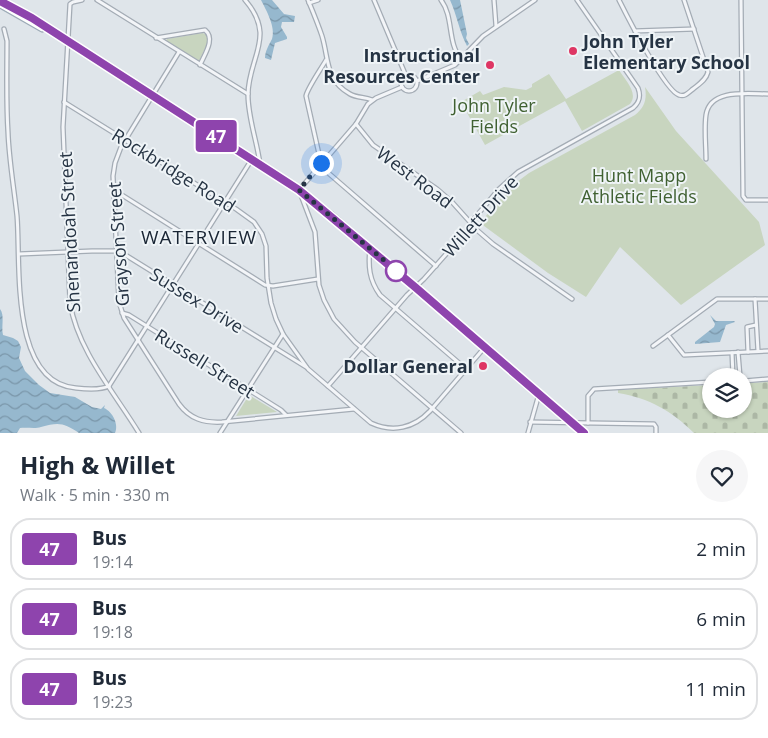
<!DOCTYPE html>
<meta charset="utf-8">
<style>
:root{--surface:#fff;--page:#f6f6f7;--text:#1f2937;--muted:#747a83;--line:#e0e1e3}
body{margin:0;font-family:"Open Sans",sans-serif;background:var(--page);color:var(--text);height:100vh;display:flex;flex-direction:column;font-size:19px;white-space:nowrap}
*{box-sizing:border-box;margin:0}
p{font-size:16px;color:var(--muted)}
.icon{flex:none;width:28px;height:28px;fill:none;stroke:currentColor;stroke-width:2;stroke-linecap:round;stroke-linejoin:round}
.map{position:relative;height:433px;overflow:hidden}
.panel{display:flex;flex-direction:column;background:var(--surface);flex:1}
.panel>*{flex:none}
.badge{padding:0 10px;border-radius:4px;font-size:18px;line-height:32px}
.controls{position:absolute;left:702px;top:368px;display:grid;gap:10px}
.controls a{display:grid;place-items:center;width:50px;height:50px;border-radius:50%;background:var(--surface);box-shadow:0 1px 4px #0004;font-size:25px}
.you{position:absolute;width:25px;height:25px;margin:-12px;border:4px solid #fff;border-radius:50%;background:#1a73e8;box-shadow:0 0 0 8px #1a73e833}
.map>.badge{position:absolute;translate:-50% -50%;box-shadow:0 0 0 2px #fff}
.round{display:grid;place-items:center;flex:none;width:52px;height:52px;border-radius:26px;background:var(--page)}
.overview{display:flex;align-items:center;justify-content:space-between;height:85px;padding:0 20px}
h1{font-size:24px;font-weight:700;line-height:38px}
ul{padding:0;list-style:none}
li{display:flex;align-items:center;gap:15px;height:62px;margin:0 10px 8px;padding:0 10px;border:2px solid var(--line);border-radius:20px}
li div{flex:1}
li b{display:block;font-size:19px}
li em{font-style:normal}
li .badge{min-width:55px;font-weight:700;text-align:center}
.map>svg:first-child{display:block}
</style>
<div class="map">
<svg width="768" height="433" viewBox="0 0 768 433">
<defs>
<pattern id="cemetery-stones" width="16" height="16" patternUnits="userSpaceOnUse" patternTransform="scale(1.25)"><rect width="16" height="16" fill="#c8d5bf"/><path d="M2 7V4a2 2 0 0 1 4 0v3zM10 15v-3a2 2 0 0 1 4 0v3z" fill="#acb7a5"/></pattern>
<pattern id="water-waves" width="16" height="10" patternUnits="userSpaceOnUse" patternTransform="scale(1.25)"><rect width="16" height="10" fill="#96b8ce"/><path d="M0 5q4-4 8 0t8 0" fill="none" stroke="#7a96a9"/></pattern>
</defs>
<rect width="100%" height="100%" fill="#dfe5ea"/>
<path fill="url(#cemetery-stones)" d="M768 382V433H694C672 411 649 398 618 393V390L711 385V409H744V383Z"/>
<g fill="#c8d5bf">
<polygon points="203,33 208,36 209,40 199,61 166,41 167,39"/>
<path d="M619 70C625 80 639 93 630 104L582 131 565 101 485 145 461 102 480 91 483 95 504 87 526 90 532 87V84L549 74 566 99Z"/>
<path d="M645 87 676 131 759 222 765 245 681 305 620 247 586 297 548 273 480 223 507 191 517 182 529 173 635 115C645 107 647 99 645 87Z"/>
<polygon points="249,395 277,412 236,416"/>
</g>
<g fill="url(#water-waves)">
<path d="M261 0H272L284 14 295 16 294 22H282L281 27 287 37V39L275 43 271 60 265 58C265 51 269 45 272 39 276 27 266 10 261 0Z"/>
<path d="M450 0H460L467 34 466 38 469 44 467 46C459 31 457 15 450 0Z"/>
<path d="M0 309C5 315 1 327 3 335L13 338 18 341 21 347 19 358 25 371 39 385 50 393 75 397 92 407 101 409 105 405 104 408C113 412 119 425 115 433H79C64 423 59 422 41 427 35 429 27 427 20 428L17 433H0Z"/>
<polygon points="710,315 716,321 734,321 735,322 726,325 720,342 695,344 695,342 714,327 715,324"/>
</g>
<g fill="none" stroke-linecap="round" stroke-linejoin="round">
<g stroke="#a4acb5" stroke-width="5.5">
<g id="minor">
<path d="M82 0 73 2 70 4 63 127 70 303C78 351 114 392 139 433"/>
<polyline points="97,0 248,94"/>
<path d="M245 0C277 37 248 57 248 95 248 118 257 141 260 164"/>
<path d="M308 0C313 12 318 24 322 36 329 59 325 80 350 94 357 98 365 97 372 100"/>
<polyline points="374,0 406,76"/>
<path d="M441 0C454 17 447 43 461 59"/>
<polyline points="494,0 496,26"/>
<path d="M619 0C627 16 665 91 679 95 685 97 688 93 693 89 699 84 706 80 708 72L684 0"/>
<polyline points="741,0 743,196 746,200 768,200"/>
<polyline points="309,3 318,0"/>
<path d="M4 29 7 41C7 71 6 102 8 132 9 160 14 188 17 216 21 262 9 383 76 388 85 389 101 390 109 386"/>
<polyline points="635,31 694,29"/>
<path d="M156 38 205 30C216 39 204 55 200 65"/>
<path d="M179 52 121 147 115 163 113 176 119 302 124 318 179 404C190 419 204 423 222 422L354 409"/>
<path d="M326 60C321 69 307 89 306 96L321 163 326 171 436 266"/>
<circle cx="409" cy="83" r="8"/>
<polyline points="417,81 455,65 483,36 535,0"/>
<polyline points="402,87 376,98 368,104 356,124 299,190 315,232 319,285 324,300 334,319 355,342 461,433"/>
<path d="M64 102 236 209 254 222 262 234 266 246 267 278 271 303 276 319 283 334 308 369 371 423C393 433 414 428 430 411L485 347"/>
<polyline points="356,124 373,145 437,189 452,202 478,231 493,244 572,299"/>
<path d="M706 159C706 145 704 129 706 115 710 88 749 94 768 94"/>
<polyline points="114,190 265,285 273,286 318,279"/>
<path d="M370 248C368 266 369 280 380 295L466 369"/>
<polyline points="19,254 92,251 119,251 306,367"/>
<polyline points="755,299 758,351"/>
<polyline points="122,313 129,315 281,410 286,415"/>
<polyline points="668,335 684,355 768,351"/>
<polyline points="653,346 717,299 768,299"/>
<polyline points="738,352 740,376"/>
<polyline points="748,352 747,327 756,325"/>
<polyline points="732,353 733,376"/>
<polyline points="744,381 768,379"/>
<polyline points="109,386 252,159"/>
<path d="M328 386 407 295 424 279 471 226 473 220 499 189 518 172 633 108C640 102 641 96 638 88L577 0"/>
<polyline points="530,422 654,424 656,427 656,433"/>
<polyline points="588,423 588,396 594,389 711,382"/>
<polyline points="220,433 283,334"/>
<polyline points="528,433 539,394"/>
</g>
</g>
<g stroke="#9dabb7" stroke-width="7">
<g id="major">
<polyline points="0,1 32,18 299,190 331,214 584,433"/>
<polyline points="0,5 42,29"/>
</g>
</g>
<use href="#minor" stroke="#f3f5f8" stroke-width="3"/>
<use href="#major" stroke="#fff" stroke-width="4.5"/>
</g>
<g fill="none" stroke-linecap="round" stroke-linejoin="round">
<g stroke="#fff" stroke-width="11">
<polyline id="line" points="0,1 32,18 299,190 415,287 584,433"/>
</g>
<use href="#line" stroke="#8e44ad" stroke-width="8"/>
<polyline stroke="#263444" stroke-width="5" stroke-dasharray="0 9" points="321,163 299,190 402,275 396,271"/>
</g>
<g fill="#de3664" stroke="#eff4f7" stroke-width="2">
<circle cx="573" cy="51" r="5"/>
<circle cx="490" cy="65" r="5"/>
<circle cx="483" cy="366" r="5"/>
</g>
<circle fill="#fff" stroke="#8e44ad" stroke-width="2.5" cx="396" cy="271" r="10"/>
<g text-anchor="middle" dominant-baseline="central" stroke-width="4" stroke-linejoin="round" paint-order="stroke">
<g font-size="18" font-weight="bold" fill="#263444" stroke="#eff4f7" text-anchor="end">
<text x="583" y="41" text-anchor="start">John Tyler<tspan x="583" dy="21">Elementary School</tspan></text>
<text x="480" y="55">Instructional<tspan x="480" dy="21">Resources Center</tspan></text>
<text x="473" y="366">Dollar General</text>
</g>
<g font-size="18" fill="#406132" stroke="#eff4f7">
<text x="494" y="105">John Tyler<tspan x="494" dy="21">Fields</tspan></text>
<text x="639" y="175">Hunt Mapp<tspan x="639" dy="21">Athletic Fields</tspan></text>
</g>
<g font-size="18" fill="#263444" stroke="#eff4f7">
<text transform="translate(174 170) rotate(32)">Rockbridge Road</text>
<text transform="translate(415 177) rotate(37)">West Road</text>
<text transform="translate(480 216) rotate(-48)">Willett Drive</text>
<text transform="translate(69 232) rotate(-93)">Shenandoah Street</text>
<text transform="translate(118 244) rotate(-94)">Grayson Street</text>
<text transform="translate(197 300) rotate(32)">Sussex Drive</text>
<text transform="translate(205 363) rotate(32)">Russell Street</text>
</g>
<g font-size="19" letter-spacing="1" fill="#192534" stroke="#eff4f7">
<text x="199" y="237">WATERVIEW</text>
</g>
</g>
</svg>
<div class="controls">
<a><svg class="icon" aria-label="layers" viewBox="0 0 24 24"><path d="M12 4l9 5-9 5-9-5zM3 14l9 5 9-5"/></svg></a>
</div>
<div class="you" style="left:321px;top:163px"></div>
<b class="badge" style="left:216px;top:136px;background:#8e44ad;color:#fff">47</b>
</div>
<section class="panel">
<div class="overview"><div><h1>High &amp; Willet</h1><p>Walk · 5 min · 330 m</p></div><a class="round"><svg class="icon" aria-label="heart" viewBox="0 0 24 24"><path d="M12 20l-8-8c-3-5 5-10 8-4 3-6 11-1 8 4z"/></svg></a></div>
<ul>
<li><span class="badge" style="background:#8e44ad;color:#fff">47</span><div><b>Bus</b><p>19:14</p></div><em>2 min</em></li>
<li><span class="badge" style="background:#8e44ad;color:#fff">47</span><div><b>Bus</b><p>19:18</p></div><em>6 min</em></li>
<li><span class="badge" style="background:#8e44ad;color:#fff">47</span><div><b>Bus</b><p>19:23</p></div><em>11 min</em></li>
</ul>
</section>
